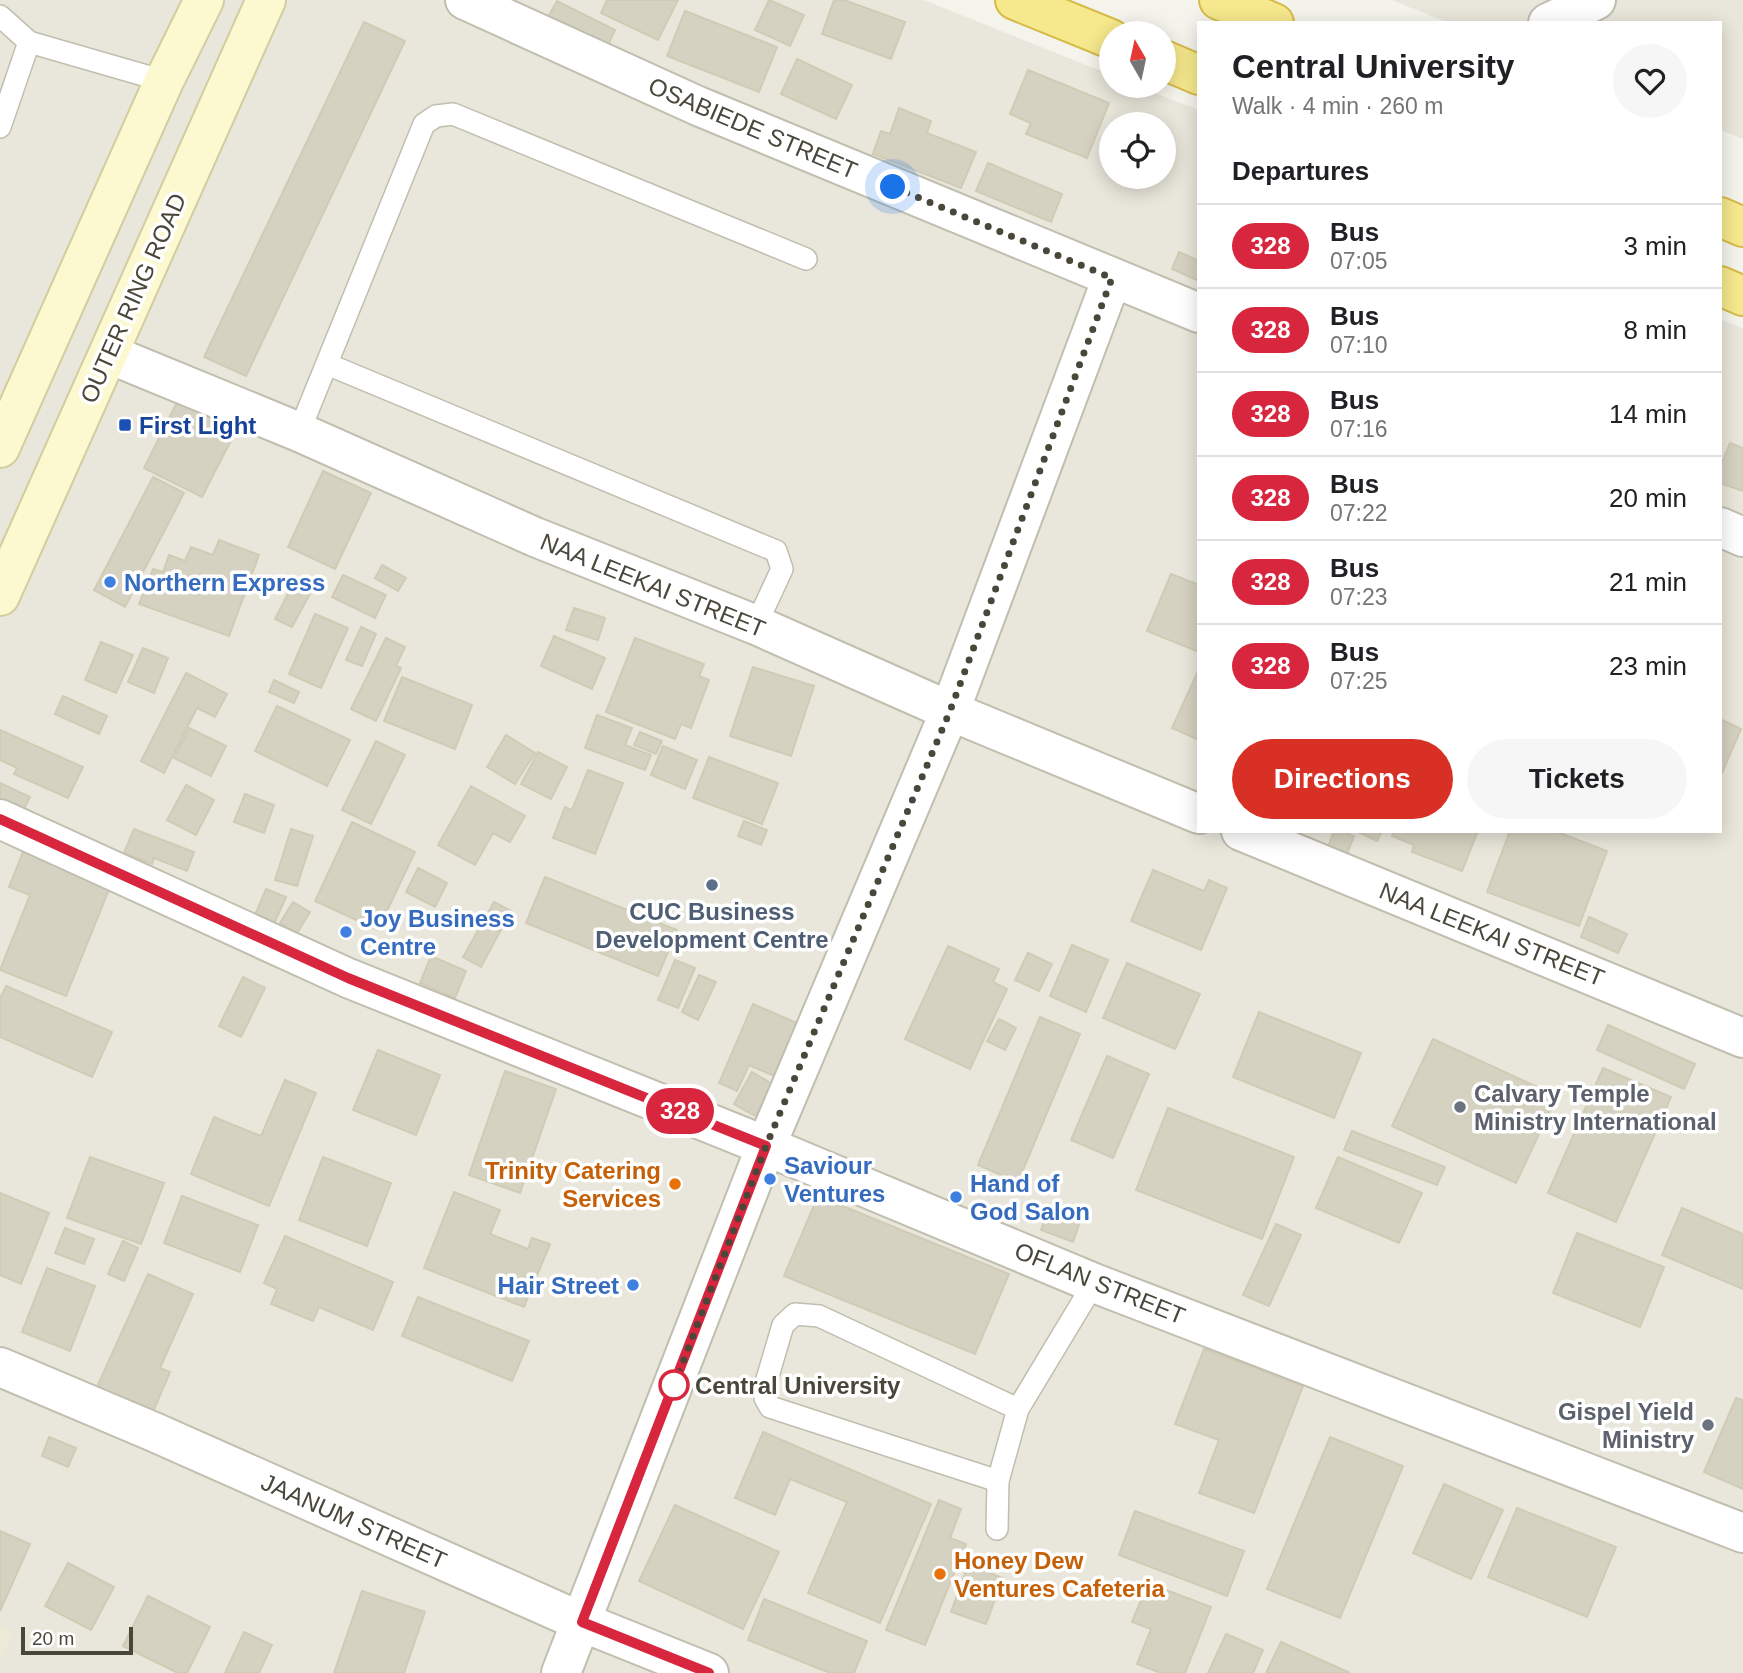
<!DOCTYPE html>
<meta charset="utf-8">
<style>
:root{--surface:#fff;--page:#f6f6f6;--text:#202124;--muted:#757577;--line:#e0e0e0;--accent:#d93025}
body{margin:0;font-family:Arial,sans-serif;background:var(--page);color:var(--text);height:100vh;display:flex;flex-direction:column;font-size:26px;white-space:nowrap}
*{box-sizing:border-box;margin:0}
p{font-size:23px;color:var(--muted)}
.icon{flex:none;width:38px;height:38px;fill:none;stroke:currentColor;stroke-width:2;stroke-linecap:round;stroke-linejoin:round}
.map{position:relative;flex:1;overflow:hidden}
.side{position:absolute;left:1197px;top:21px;width:525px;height:812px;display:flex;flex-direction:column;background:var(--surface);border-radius:0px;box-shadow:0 4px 18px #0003}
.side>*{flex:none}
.badge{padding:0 14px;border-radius:23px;font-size:24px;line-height:46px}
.needle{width:46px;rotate:351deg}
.tools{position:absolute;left:1099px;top:21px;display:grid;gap:14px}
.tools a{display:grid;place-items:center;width:77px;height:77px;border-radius:50%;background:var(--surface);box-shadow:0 4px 18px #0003;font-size:35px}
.scale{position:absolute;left:21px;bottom:18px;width:112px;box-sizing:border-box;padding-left:7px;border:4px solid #49463a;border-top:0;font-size:19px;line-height:24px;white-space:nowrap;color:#49463a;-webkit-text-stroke:5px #fff;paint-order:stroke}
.you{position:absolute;width:35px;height:35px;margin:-18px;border:5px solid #fff;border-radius:50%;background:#1a73e8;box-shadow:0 0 0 10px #1a73e833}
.map>.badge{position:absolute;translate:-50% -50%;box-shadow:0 0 0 4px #fff}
h2{padding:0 35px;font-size:26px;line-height:63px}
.round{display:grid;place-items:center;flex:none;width:74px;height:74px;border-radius:37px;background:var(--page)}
.headline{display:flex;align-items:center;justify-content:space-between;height:119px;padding:0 35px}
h1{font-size:33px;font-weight:700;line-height:52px}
.primary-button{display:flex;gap:14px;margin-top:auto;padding:14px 35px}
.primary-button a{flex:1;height:80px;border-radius:42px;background:var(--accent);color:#fff;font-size:28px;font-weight:700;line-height:80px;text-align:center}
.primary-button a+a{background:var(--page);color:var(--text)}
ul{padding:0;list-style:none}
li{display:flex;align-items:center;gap:21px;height:84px;padding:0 35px;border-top:2px solid var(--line)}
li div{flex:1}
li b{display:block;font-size:26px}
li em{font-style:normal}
li .badge{min-width:77px;font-weight:700;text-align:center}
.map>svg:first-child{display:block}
</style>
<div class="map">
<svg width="1743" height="1673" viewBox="0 0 1743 1673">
<rect width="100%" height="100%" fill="#f5f4ec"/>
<g fill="#e9e7db" fill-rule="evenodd">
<path d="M0 0H924L1111 75V86H1137L1199 110V831H1720V319L1743 328V1673H0ZM1111 124H1164V177H1111Z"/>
<polygon points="1392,0 1743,0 1743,139 1720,130 1720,23 1449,23"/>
</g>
<polygon fill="#edebd7" points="0,1627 13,1633 0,1660"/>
<g fill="#d6d2c2" stroke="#d1cbb6" stroke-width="2">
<polygon points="607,0 678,0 658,40 601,13"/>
<polygon points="769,0 804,15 790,46 755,30"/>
<polygon points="834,0 844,0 905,22 891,59 822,34"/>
<polygon points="557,1 615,30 607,47 547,19"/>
<polygon points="685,11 777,47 759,92 667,56"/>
<polygon points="364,22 405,41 246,376 204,357"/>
<polygon points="797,59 852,85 836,119 781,94"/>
<polygon points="1028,70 1109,103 1087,158 1026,134 1031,123 1010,114"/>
<polygon points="899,108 931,121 927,133 976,152 961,188 873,154 881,131 890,134"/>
<polygon points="988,163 1062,194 1051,222 976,191"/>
<polygon points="1179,252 1199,261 1199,281 1172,269"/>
<polygon points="183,390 242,419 202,497 144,468"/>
<polygon points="1730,443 1743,448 1743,491 1720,483 1720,468"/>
<polygon points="323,471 371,493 335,569 288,547"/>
<polygon points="153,477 184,493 125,607 94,590"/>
<polygon points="219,540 259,555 229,636 139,604 153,569 163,572 169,555 185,561 191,547 213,555"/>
<polygon points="382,565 406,578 398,591 375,578"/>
<polygon points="1171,574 1199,585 1199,652 1147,631"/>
<polygon points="343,575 386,595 375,618 332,597"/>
<polygon points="293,584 311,592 292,627 275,619"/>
<polygon points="574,608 605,618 598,640 566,630"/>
<polygon points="315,614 348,628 321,688 289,674"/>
<polygon points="361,627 376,634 362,666 346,660"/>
<polygon points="554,636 605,658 592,689 541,666"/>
<polygon points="386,638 405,647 396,666 401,668 376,721 351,709"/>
<polygon points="635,638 704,664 699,676 709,680 691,728 681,724 675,739 606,712"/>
<polygon points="101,642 133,655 116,693 85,680"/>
<polygon points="143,648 168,658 154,693 128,682"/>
<polygon points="753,667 814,686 791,756 730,736"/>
<polygon points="1199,669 1199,740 1172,728"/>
<polygon points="186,673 227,694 215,717 197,708 164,773 141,761"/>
<polygon points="402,677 472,705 455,749 384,721"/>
<polygon points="274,680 299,692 294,703 269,692"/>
<polygon points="63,696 107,716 99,734 55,714"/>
<polygon points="277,706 350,740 327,786 255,751"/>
<polygon points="597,715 632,728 625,745 651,755 645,770 585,748"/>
<polygon points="1720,719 1741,729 1721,775 1720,774"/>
<polygon points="189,728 226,746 211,776 174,758"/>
<polygon points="0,730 83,767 68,798 14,774 17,768 0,760"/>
<polygon points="640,732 662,741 656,754 634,745"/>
<polygon points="506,735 535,753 515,784 487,767"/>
<polygon points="376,741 405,755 371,824 342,810"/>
<polygon points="663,746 697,760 685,789 651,775"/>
<polygon points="538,752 567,767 551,799 521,784"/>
<polygon points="709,757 778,783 762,824 693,798"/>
<polygon points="588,770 623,783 595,854 553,838 565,807 572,810"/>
<polygon points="0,783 30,797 20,817 0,807"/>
<polygon points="186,785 214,800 196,835 167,820"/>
<polygon points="471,786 525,816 510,842 493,833 475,865 438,845"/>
<polygon points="245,794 274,805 264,833 234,822"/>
<polygon points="744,821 767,830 761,845 738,836"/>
<polygon points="352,822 415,852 378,930 315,901"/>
<polygon points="134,829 194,852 187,871 154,858 152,864 124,853"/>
<polygon points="291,829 313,836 297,886 275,880"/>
<polygon points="1334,831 1341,831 1354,836 1345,859 1326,852"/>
<polygon points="1356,831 1382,831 1377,841"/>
<polygon points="1394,831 1478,831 1462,871 1412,852 1414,845 1392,836"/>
<polygon points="1510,831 1555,831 1607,851 1579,926 1487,892"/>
<polygon points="23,852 110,887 66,996 0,970 30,895 9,887"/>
<polygon points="418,868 447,883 435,907 406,892"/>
<polygon points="1153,870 1204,891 1209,880 1227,888 1201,950 1131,921"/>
<polygon points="545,877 677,930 658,976 526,923"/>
<polygon points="266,889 286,897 274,924 255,915"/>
<polygon points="293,902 310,912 297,933 280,923"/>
<polygon points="494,902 511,911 481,967 463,957"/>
<polygon points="1589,917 1627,934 1618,953 1581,937"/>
<polygon points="1072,945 1108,960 1086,1012 1050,996"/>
<polygon points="948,946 999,969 993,982 1007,989 970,1069 905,1039"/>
<polygon points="1028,953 1052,964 1039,991 1015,980"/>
<polygon points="431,956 466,971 455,998 420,983"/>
<polygon points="675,960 695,968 678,1008 658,1000"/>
<polygon points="1127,963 1200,994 1175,1049 1103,1018"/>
<polygon points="699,975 716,982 698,1020 682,1012"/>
<polygon points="243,977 265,988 241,1037 219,1026"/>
<polygon points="6,986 112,1032 92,1077 0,1037 0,999"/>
<polygon points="753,1004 797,1023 774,1076 749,1065 737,1091 719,1083"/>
<polygon points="1259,1012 1361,1053 1334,1118 1233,1077"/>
<polygon points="1040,1017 1080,1034 1018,1182 978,1165"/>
<polygon points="999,1019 1016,1028 1005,1050 987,1041"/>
<polygon points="1608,1025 1695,1064 1684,1089 1597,1050"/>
<polygon points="1433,1039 1557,1096 1516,1183 1392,1126"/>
<polygon points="378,1050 440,1075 416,1135 353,1110"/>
<polygon points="1107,1056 1149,1074 1113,1158 1071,1140"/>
<polygon points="1603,1068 1671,1097 1616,1222 1548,1193"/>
<polygon points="505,1071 556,1089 520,1193 469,1175"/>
<polygon points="752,1072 774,1085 755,1116 734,1104"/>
<polygon points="285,1080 316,1093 269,1206 191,1174 214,1117 261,1136"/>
<polygon points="1168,1108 1294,1157 1262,1239 1136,1190"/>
<polygon points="1352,1131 1445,1167 1437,1185 1344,1150"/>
<polygon points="90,1157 164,1183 141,1244 67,1218"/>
<polygon points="323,1157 391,1183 367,1246 299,1220"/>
<polygon points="1338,1157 1422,1193 1399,1243 1316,1208"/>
<polygon points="454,1192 500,1210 490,1234 528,1249 532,1238 550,1244 524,1307 424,1268"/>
<polygon points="0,1193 49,1213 21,1284 0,1275"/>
<polygon points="182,1196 258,1225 240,1272 164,1243"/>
<polygon points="818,1196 1009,1274 975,1354 784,1276"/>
<polygon points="1050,1205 1082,1216 1073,1242 1041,1230"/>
<polygon points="1682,1208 1743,1234 1743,1289 1662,1255"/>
<polygon points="1276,1224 1301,1235 1269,1306 1243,1295"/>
<polygon points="65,1228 94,1239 84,1264 55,1253"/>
<polygon points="1577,1233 1664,1267 1640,1327 1553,1293"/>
<polygon points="285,1236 393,1282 373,1330 319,1307 313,1321 271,1304 277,1289 264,1283"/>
<polygon points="123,1241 138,1248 124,1281 108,1274"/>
<polygon points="47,1268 95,1286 70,1351 22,1332"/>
<polygon points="148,1274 193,1294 160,1368 170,1372 153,1412 97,1387"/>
<polygon points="418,1297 529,1341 512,1381 402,1336"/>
<polygon points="1204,1349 1303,1386 1254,1513 1199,1493 1219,1440 1175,1424"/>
<polygon points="1736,1398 1743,1400 1743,1489 1704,1472"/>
<polygon points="763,1432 931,1504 880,1623 808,1593 847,1502 790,1479 775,1515 735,1498"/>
<polygon points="49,1437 76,1448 68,1467 42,1456"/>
<polygon points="1330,1437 1403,1466 1340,1618 1267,1589"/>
<polygon points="1444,1484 1503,1510 1471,1579 1413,1553"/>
<polygon points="939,1500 961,1509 950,1538 966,1544 925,1645 886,1630"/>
<polygon points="675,1505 779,1552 743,1629 639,1581"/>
<polygon points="1517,1508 1616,1547 1587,1617 1488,1577"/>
<polygon points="1135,1511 1244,1551 1227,1596 1119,1555"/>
<polygon points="0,1531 30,1544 0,1611"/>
<polygon points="68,1563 114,1587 91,1630 45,1606"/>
<polygon points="968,1565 1003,1578 986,1624 951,1612"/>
<polygon points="1148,1583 1211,1607 1185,1673 1161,1673 1137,1664 1151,1629 1132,1622"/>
<polygon points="362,1591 425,1612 404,1673 334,1673"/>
<polygon points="148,1596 210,1627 187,1673 178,1673 123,1646"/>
<polygon points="764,1599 867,1641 854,1673 830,1673 748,1640"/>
<polygon points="244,1632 272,1645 259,1673 225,1673"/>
<polygon points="1226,1634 1263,1650 1253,1673 1208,1673"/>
<polygon points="1281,1642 1350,1673 1266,1673"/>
</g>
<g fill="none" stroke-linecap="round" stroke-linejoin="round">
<g stroke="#c0beaf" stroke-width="24">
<g id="service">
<polyline points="0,16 29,42 164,81"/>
<polyline points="0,127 29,42"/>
<polyline points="327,364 776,551 782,569 756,625"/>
<polyline points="299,432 424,124 436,116 453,114 806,259"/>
<polyline points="998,1481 770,1407 765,1398 765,1386 783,1325 795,1314 819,1316 1018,1409"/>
<polyline points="997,1529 998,1481 1018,1409 1094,1283"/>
</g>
</g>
<g stroke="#c0beaf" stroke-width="42">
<g id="minor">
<polyline points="465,0 698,106 1199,313"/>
<polyline points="1548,23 1596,0"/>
<polyline points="109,354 299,432 535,537 756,625 950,711 1199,814"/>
<polyline points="1720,527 1743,537"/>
<polyline points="0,819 348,978 766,1146 1094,1283 1743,1533"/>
<polyline points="1241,831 1743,1038"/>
<polyline points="0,1367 154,1432 582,1622 709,1673"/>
<polyline points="561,1673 766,1146 950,711 1112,278"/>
</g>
</g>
<g stroke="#d2cd9f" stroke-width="42">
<g id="secondary">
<polyline points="0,448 164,81 204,0"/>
<polyline points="0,596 266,0"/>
</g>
</g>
<g stroke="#d5ba46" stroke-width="42">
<g id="trunk">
<polyline points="1015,0 1111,39"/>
<polyline points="1219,0 1274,23"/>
<polyline points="1164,60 1199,75"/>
<polyline points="1720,217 1743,227"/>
<polyline points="1720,286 1743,296"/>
</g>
</g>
<use href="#service" stroke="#fff" stroke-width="21"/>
<use href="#minor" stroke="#fff" stroke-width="38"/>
<use href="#secondary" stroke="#fcf9d0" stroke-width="38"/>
<use href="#trunk" stroke="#f6e88c" stroke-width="38"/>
</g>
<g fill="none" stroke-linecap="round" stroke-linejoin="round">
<g stroke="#fff" stroke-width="16">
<polyline id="line" points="0,819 348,978 766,1146 582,1622 709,1673"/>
</g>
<use href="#line" stroke="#d7263d" stroke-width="10"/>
<polyline stroke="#49463a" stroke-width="7" stroke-dasharray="0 12.6" points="674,1385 670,1396 766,1146 950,711 1112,278 893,187"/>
</g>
<rect fill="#1a4fb4" stroke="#fff" stroke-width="2.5" x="118" y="418" width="14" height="14" rx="3.5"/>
<g fill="#3f7fe0" stroke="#fff" stroke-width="2.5">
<circle cx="110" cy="582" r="7"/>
<circle cx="346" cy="932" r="7"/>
<circle cx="770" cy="1179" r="7"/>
<circle cx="956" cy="1197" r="7"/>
<circle cx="633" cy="1285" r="7"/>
</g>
<circle fill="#5c6f8a" stroke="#fff" stroke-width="2.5" cx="712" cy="885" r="7"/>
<g fill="#6b7280" stroke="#fff" stroke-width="2.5">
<circle cx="1460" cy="1107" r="7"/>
<circle cx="1708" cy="1425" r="7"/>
</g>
<g fill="#e8710a" stroke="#fff" stroke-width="2.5">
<circle cx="675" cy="1184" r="7"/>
<circle cx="940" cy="1574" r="7"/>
</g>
<circle fill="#fff" stroke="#d7263d" stroke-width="3.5" cx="674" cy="1385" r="14"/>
<g text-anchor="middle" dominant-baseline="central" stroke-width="7" stroke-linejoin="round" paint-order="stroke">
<g font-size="24" fill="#49463a" stroke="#fff">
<text transform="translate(753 128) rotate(23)">OSABIEDE STREET</text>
<text transform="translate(133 298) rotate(-66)">OUTER RING ROAD</text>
<text transform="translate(653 585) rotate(22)">NAA LEEKAI STREET</text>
<text transform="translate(1492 934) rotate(22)">NAA LEEKAI STREET</text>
<text transform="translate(1100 1283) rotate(22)">OFLAN STREET</text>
<text transform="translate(354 1521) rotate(24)">JAANUM STREET</text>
</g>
<g font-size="24" font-weight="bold" fill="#164399" stroke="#fff" text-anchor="start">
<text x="139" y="425">First Light</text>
</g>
<g font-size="24" font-weight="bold" fill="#366cbe" stroke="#fff" text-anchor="start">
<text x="124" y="582">Northern Express</text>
<text x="360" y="918">Joy Business<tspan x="360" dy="28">Centre</tspan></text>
<text x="784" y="1165">Saviour<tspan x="784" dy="28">Ventures</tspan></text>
<text x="970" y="1183">Hand of<tspan x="970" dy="28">God Salon</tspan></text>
<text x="619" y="1285" text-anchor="end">Hair Street</text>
</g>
<g font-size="24" font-weight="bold" fill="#4e5e75" stroke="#fff">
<text x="712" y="911">CUC Business<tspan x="712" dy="28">Development Centre</tspan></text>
</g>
<g font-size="24" font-weight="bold" fill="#5b616d" stroke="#fff" text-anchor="start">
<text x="1474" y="1093">Calvary Temple<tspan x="1474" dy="28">Ministry International</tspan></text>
<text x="1694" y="1411" text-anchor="end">Gispel Yield<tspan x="1694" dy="28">Ministry</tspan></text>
</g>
<g font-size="24" font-weight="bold" fill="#c56008" stroke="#fff" text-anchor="end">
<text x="661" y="1170">Trinity Catering<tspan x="661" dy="28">Services</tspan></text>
<text x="954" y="1560" text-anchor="start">Honey Dew<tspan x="954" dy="28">Ventures Cafeteria</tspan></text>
</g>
<g font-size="24" font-weight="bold" fill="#49463a" stroke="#fff" text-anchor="start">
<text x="695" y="1385">Central University</text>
</g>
</g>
</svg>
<div class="tools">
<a><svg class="needle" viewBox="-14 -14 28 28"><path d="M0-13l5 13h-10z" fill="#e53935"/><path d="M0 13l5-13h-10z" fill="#757577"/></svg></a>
<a><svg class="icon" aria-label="locate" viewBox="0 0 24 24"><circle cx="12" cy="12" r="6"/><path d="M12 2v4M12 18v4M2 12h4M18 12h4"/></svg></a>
</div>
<div class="scale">20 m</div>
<div class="you" style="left:893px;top:187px"></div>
<b class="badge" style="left:680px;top:1111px;background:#d7263d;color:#fff">328</b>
<section class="side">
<div class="headline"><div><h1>Central University</h1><p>Walk · 4 min · 260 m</p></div><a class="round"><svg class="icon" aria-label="heart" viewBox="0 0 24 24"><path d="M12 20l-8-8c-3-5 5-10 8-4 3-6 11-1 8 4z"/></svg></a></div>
<h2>Departures</h2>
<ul>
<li><span class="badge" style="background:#d7263d;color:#fff">328</span><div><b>Bus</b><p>07:05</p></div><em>3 min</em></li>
<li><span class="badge" style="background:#d7263d;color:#fff">328</span><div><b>Bus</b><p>07:10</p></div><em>8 min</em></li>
<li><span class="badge" style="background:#d7263d;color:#fff">328</span><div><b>Bus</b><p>07:16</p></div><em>14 min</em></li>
<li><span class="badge" style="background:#d7263d;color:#fff">328</span><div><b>Bus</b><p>07:22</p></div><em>20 min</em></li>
<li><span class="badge" style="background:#d7263d;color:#fff">328</span><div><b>Bus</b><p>07:23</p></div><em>21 min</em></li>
<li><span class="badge" style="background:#d7263d;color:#fff">328</span><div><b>Bus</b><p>07:25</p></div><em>23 min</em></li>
</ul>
<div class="primary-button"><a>Directions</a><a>Tickets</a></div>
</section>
</div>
